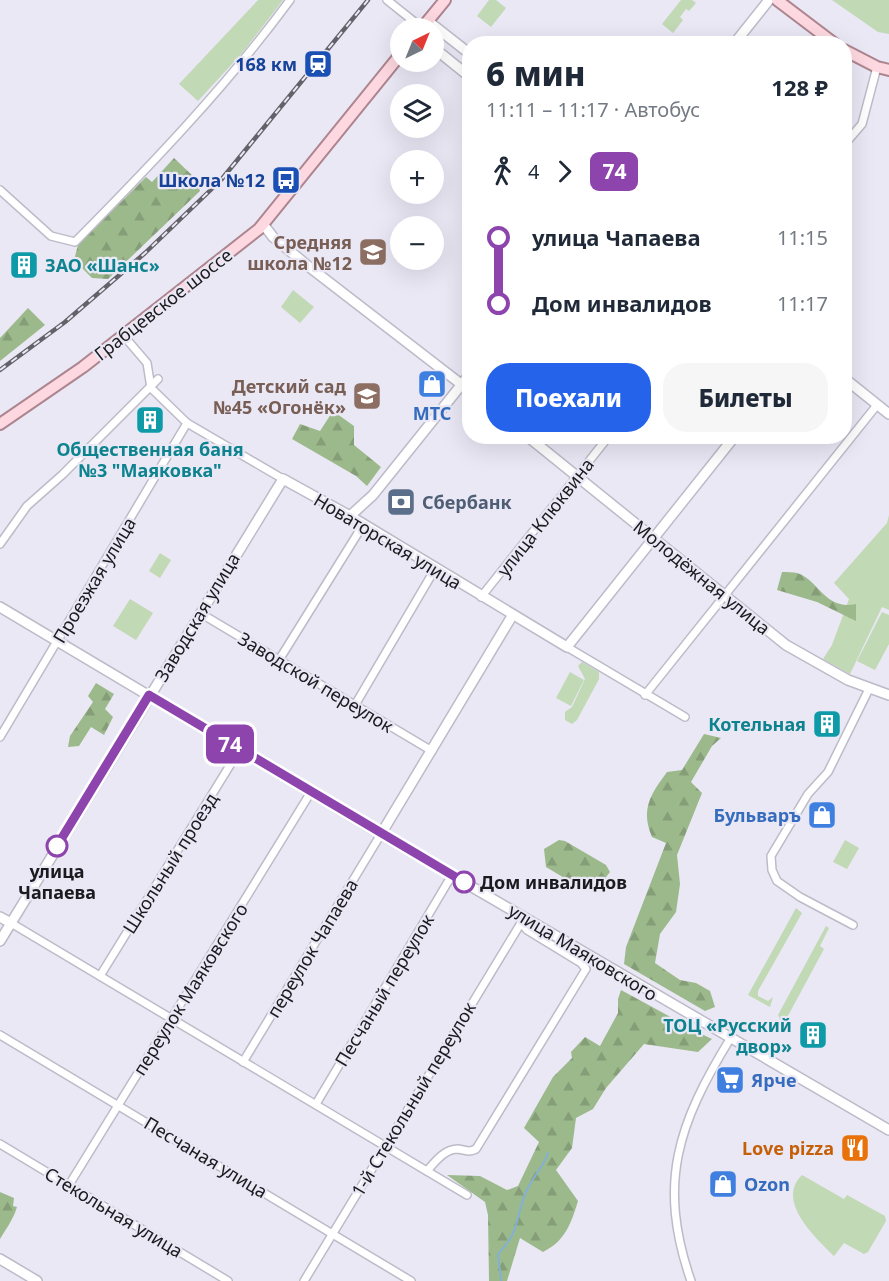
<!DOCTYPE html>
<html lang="ru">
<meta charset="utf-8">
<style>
:root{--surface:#fff;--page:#f6f6f7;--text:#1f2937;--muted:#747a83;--accent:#2563eb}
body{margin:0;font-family:"Noto Sans",sans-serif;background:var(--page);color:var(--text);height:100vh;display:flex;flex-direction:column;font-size:22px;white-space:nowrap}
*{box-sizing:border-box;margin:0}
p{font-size:20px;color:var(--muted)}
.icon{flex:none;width:33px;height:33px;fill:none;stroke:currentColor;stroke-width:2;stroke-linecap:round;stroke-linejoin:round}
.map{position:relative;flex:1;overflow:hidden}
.details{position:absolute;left:462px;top:36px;width:390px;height:408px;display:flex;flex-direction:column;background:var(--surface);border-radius:24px;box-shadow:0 6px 24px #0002}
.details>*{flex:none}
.badge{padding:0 12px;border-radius:9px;font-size:21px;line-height:39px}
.needle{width:39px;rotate:43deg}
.controls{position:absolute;left:390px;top:18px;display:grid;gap:12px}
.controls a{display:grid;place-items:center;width:54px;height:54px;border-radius:50%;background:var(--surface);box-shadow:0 6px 24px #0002;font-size:30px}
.map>.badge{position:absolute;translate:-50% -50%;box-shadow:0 0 0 3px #fff}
.legs{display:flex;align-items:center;gap:9px;height:66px;padding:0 24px;font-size:20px}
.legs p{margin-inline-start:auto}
.summary{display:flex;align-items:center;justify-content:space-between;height:102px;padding:0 24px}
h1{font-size:33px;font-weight:800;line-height:45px}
.primary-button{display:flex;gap:12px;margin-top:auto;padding:12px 24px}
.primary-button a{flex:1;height:69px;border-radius:24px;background:var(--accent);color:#fff;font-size:24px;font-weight:800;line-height:69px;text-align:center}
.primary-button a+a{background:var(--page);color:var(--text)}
ul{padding:0 24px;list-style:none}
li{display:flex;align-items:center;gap:21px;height:66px;font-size:22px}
li i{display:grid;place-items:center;width:9px;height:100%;margin:0 8px;background:currentColor}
li i::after{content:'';width:15px;height:15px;margin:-8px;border:4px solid;border-radius:50%;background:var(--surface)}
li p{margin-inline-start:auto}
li:first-child i{background:linear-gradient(#0000 50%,currentColor 0)}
li:last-child i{background:linear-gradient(currentColor 50%,#0000 0)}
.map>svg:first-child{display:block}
</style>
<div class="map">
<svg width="889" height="1281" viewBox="0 0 889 1281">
<defs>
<pattern id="forest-firs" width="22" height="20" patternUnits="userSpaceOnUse" patternTransform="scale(1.5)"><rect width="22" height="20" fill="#9bb98b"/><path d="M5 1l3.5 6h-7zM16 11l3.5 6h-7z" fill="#859e78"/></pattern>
</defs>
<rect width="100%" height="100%" fill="#eae8f5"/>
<g fill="#c1d9b5">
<polygon points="258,0 283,0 243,52 198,101 179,84"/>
<polygon points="489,0 496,0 506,8 491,27 477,16"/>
<polygon points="681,0 692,0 696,3 689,11 686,9 680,17 683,20 673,33 662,24"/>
<polygon points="832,0 889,0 889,34 878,32"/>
<polygon points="293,290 314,307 300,323 281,307"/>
<polygon points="889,515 889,610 882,607 850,674 823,659 832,645 849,599 834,583 887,523"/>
<polygon points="160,553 171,560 160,578 149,571"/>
<polygon points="130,599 153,613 136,640 113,626"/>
<polygon points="882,612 889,615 889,644 875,670 857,661"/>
<polygon points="582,662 599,672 599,679 577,720 572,724 565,720 565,712 572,707 585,679 578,666"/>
<polygon points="570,672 584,680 571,706 556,698"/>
<polygon points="845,840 859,848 847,869 833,862"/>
<polygon points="796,908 802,913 758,991 758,996 768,1001 773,997 770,1007 748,995"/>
<polygon points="826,926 829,928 820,946 824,949 783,1025 778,1015"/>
<path d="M802 1175 844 1199 847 1195 885 1216 886 1221 868 1252 864 1254 844 1243 834 1256C816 1238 775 1201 802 1175Z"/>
</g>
<g fill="url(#forest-firs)">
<polygon points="174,158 196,179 200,191 108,279 92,278 74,260 78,245 146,177 152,182"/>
<polygon points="28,308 45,325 0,361 0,338"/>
<polygon points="333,411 354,426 354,445 381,467 367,486 356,476 292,439 300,424 320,431"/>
<path d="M782 572C787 572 793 572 797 573 818 579 825 611 856 604V621L817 602 777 590Z"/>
<polygon points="96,683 114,694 105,709 113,717 104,735 91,727 79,746 68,747 70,736 93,702 88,696"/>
<path d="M704 734 721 738 712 746 691 782 702 793 677 855 680 884 676 912 660 934 655 963 680 980 696 983 710 991 715 1007 705 1011 624 964 626 947 666 843 652 837C640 809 651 794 667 772L682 770Z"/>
<polygon points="559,840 565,841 606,865 610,872 599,886 581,888 546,867 544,849"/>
<path d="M621 990 678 1021 681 1029 693 1030 712 1039 698 1052 644 1044 606 1088 593 1109 576 1118 572 1148 556 1170 578 1201C571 1224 565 1241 543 1252L520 1238 507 1281H489L488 1215 485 1202 447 1175 480 1176 507 1190 518 1186 539 1142 524 1128 553 1077 572 1058 571 1052 585 1037 600 1046 618 1013V999Z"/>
<path d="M0 1192 14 1198 13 1206 17 1207C14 1218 6 1229 0 1239Z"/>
</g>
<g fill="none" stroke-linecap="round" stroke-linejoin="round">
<path stroke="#83b1d5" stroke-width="2" d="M501 1281 498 1254C522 1229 514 1218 527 1190 533 1177 543 1167 548 1153"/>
<g stroke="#bdbbc8" stroke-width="10">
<g id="street">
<polyline points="387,0 422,28"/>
<polyline points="844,145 862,124 877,67"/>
<path d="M0 190 51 236 75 242C151 165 226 87 290 0"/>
<polyline points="123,335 147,363 151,388 187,423 283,479"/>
<polyline points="0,544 27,506 62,475 158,379"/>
<polyline points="481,597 609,436"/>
<polyline points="200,613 432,751"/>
<polyline points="567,647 685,717"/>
<polyline points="279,660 363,525"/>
<polyline points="645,695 877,405"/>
<polyline points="355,705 435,569"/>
<polyline points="0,737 187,423"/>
<polyline points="11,923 467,1195"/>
<polyline points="853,925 800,897 777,881 772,870 771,856 808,794 828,772 869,689"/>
<polyline points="100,976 240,749"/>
<polyline points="0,1035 411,1281"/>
<polyline points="243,1062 381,834"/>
<polyline points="316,1104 452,875"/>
<polyline points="0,1144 228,1281"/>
<path d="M427 1171C435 1162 444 1149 458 1149 466 1150 468 1153 476 1149L586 969 581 963 527 930 521 923"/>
<polyline points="69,1185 311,792"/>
<polyline points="304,1281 524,918"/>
<path d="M691 1281C657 1183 678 1124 730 1039"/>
</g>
</g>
<g stroke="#bdbbc8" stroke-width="12">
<g id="secondary">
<polyline points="428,21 470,54"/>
<polyline points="734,44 769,0"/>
<polyline points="434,48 470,77"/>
<polyline points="263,224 273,237 308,266 470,391"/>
<polyline points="844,378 889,414"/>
<polyline points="527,436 786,645 848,680 889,695"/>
<polyline points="350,516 373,495 470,374"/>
<polyline points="0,607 381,834 889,1130"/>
<polyline points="381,834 512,616"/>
<polyline points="0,917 11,923"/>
<polyline points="0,941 283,479 350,516 567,647 735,436"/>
<polyline points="0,1259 37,1281"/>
</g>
</g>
<g stroke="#ad858f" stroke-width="14">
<g id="primary">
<polyline points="777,0 835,44"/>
<polyline points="422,28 445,0"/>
<polyline points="844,50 877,67 889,70"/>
<polyline points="0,424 83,367 259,229 400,55"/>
</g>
</g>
<use href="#street" stroke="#fff" stroke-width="7"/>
<use href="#secondary" stroke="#fff" stroke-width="9"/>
<use href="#primary" stroke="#fdd8e0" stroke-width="10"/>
<g stroke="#636269" stroke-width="4.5">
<polyline id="rail" points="0,370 65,322 145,253 221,180 368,0"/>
</g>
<use href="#rail" stroke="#eae8f5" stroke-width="2" stroke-dasharray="7" stroke-linecap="butt"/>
</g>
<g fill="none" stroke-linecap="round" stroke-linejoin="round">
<g stroke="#fff" stroke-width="14">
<polyline id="line-1" points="57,846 149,695 464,882"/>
</g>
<use href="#line-1" stroke="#8e44ad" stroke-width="9"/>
</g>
<defs>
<g id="station-square" transform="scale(1.5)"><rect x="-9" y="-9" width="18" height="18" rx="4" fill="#1a4fb4" stroke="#eae8f5"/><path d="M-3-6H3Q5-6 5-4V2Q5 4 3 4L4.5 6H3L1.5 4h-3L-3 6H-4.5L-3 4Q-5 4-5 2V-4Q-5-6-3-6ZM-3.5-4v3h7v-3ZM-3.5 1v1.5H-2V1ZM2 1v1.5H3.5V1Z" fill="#fff"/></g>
<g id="bus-square" transform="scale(1.5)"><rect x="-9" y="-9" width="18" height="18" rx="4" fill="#1a4fb4" stroke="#eae8f5"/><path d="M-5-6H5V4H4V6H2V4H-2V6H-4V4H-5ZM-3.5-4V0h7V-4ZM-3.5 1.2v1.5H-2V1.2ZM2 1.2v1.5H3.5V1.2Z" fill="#fff"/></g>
<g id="school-square" transform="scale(1.5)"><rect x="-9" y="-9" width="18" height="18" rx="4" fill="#8d6e63" stroke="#eae8f5"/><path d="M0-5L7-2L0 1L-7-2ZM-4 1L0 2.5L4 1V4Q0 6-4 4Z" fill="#fff"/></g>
<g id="building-square" transform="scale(1.5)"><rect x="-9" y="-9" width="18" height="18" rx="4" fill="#0f9aa8" stroke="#eae8f5"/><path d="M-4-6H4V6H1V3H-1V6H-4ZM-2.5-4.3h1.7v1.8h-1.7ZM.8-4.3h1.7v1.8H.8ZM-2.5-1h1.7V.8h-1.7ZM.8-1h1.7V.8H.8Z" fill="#fff"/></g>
<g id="shop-square" transform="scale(1.5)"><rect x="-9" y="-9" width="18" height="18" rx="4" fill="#3f7fe0" stroke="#eae8f5"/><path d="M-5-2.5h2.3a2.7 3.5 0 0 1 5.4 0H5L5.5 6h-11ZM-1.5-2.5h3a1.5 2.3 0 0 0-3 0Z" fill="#fff"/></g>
<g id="bank-square" transform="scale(1.5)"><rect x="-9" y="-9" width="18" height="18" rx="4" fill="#5c6f8a" stroke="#eae8f5"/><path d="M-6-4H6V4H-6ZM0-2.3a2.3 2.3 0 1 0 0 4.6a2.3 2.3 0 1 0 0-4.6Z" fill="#fff"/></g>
<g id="supermarket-square" transform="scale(1.5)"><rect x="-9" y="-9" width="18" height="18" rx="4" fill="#3f7fe0" stroke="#eae8f5"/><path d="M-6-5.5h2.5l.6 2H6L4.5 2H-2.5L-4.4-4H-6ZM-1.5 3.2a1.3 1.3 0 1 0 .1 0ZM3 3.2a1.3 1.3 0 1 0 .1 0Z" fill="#fff"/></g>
<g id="restaurant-square" transform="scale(1.5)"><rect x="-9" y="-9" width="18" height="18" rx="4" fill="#e8710a" stroke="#eae8f5"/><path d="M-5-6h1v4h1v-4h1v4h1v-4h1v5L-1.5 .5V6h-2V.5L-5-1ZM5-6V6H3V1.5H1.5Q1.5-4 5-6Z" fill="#fff"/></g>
</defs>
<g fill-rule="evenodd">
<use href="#station-square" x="318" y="64"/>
<use href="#bus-square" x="286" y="180"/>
<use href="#school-square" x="373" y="252"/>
<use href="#building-square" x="24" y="265"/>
<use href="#shop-square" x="432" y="384"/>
<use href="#school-square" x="367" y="396"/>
<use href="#building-square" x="150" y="420"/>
<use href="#bank-square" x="401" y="502"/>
<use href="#building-square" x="827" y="724"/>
<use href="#shop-square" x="822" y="815"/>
<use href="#building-square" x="813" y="1035"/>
<use href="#supermarket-square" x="730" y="1080"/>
<use href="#restaurant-square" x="855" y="1148"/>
<use href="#shop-square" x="723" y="1184"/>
</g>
<g fill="#fff" stroke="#8e44ad" stroke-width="3">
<circle cx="57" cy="846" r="10"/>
<circle cx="464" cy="882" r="10"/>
</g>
<g text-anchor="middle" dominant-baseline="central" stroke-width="4.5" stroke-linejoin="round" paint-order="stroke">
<g font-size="18" font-weight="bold" fill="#164399" stroke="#eae8f5" text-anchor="end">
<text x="297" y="64">168 км</text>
<text x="265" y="180">Школа №12</text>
</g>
<g font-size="18" font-weight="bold" fill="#785e54" stroke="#eae8f5" text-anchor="end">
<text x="352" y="242">Средняя<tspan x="352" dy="21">школа №12</tspan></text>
<text x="346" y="386">Детский сад<tspan x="346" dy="21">№45 «Огонёк»</tspan></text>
</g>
<g font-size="18" font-weight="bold" fill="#0d838f" stroke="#eae8f5" text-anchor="end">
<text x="45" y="265" text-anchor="start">ЗАО «Шанс»</text>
<text x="150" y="449" text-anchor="middle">Общественная баня<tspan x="150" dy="21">№3 "Маяковка"</tspan></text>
<text x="806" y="724">Котельная</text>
<text x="792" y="1025">ТОЦ «Русский<tspan x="792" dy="21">двор»</tspan></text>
</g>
<g font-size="18" fill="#1b1a1e" stroke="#eae8f5">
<text transform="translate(163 304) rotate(-38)">Грабцевское шоссе</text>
<text transform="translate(545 517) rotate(-52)">улица Клюквина</text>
<text transform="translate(388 541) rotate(31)">Новаторская улица</text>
<text transform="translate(702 577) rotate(39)">Молодёжная улица</text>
<text transform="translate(94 580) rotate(-59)">Проезжая улица</text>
<text transform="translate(197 617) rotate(-59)">Заводская улица</text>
<text transform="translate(316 682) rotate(31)">Заводской переулок</text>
<text transform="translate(170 863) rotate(-58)">Школьный проезд</text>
<text transform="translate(312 948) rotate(-59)">переулок Чапаева</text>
<text transform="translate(583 952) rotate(31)">улица Маяковского</text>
<text transform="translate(190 989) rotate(-58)">переулок Маяковского</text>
<text transform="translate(384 990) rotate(-59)">Песчаный переулок</text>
<text transform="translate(413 1099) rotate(-59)">1-й Стекольный переулок</text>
<text transform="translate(206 1157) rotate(31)">Песчаная улица</text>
<text transform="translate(114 1212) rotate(31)">Стекольная улица</text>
</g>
<g font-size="18" font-weight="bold" fill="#366cbe" stroke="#eae8f5" text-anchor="start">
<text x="432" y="413" text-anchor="middle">МТС</text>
<text x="801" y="815" text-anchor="end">Бульваръ</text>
<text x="751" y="1080">Ярче</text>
<text x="744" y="1184">Ozon</text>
</g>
<g font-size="18" font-weight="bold" fill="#4e5e75" stroke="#eae8f5" text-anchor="start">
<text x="422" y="502">Сбербанк</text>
</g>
<g font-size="18" font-weight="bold" fill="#1b1a1e" stroke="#eae8f5">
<text x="57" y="871">улица<tspan x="57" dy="21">Чапаева</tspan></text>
<text x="480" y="882" text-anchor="start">Дом инвалидов</text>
</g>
<g font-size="18" font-weight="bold" fill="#c56008" stroke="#eae8f5" text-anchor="end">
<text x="834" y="1148">Love pizza</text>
</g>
</g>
</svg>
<div class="controls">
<a><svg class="needle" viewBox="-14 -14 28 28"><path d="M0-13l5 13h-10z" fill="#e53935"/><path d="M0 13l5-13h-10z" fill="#747a83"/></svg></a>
<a><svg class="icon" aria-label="layers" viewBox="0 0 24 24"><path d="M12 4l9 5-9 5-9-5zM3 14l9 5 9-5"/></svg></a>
<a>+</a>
<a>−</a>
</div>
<b class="badge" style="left:230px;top:744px;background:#8e44ad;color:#fff">74</b>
<section class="details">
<div class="summary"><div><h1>6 мин</h1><p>11:11 – 11:17 · Автобус</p></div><b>128 ₽</b></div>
<div class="legs"><svg class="icon" aria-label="walk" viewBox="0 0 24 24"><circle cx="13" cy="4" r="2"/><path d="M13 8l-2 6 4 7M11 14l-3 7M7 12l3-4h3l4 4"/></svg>4<svg class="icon" aria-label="forward" viewBox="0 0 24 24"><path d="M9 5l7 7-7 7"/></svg><b class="badge" style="background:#8e44ad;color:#fff">74</b></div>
<ul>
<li><i style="color:#8e44ad"></i><b>улица Чапаева</b><p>11:15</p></li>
<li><i style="color:#8e44ad"></i><b>Дом инвалидов</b><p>11:17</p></li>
</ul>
<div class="primary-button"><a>Поехали</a><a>Билеты</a></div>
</section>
</div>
